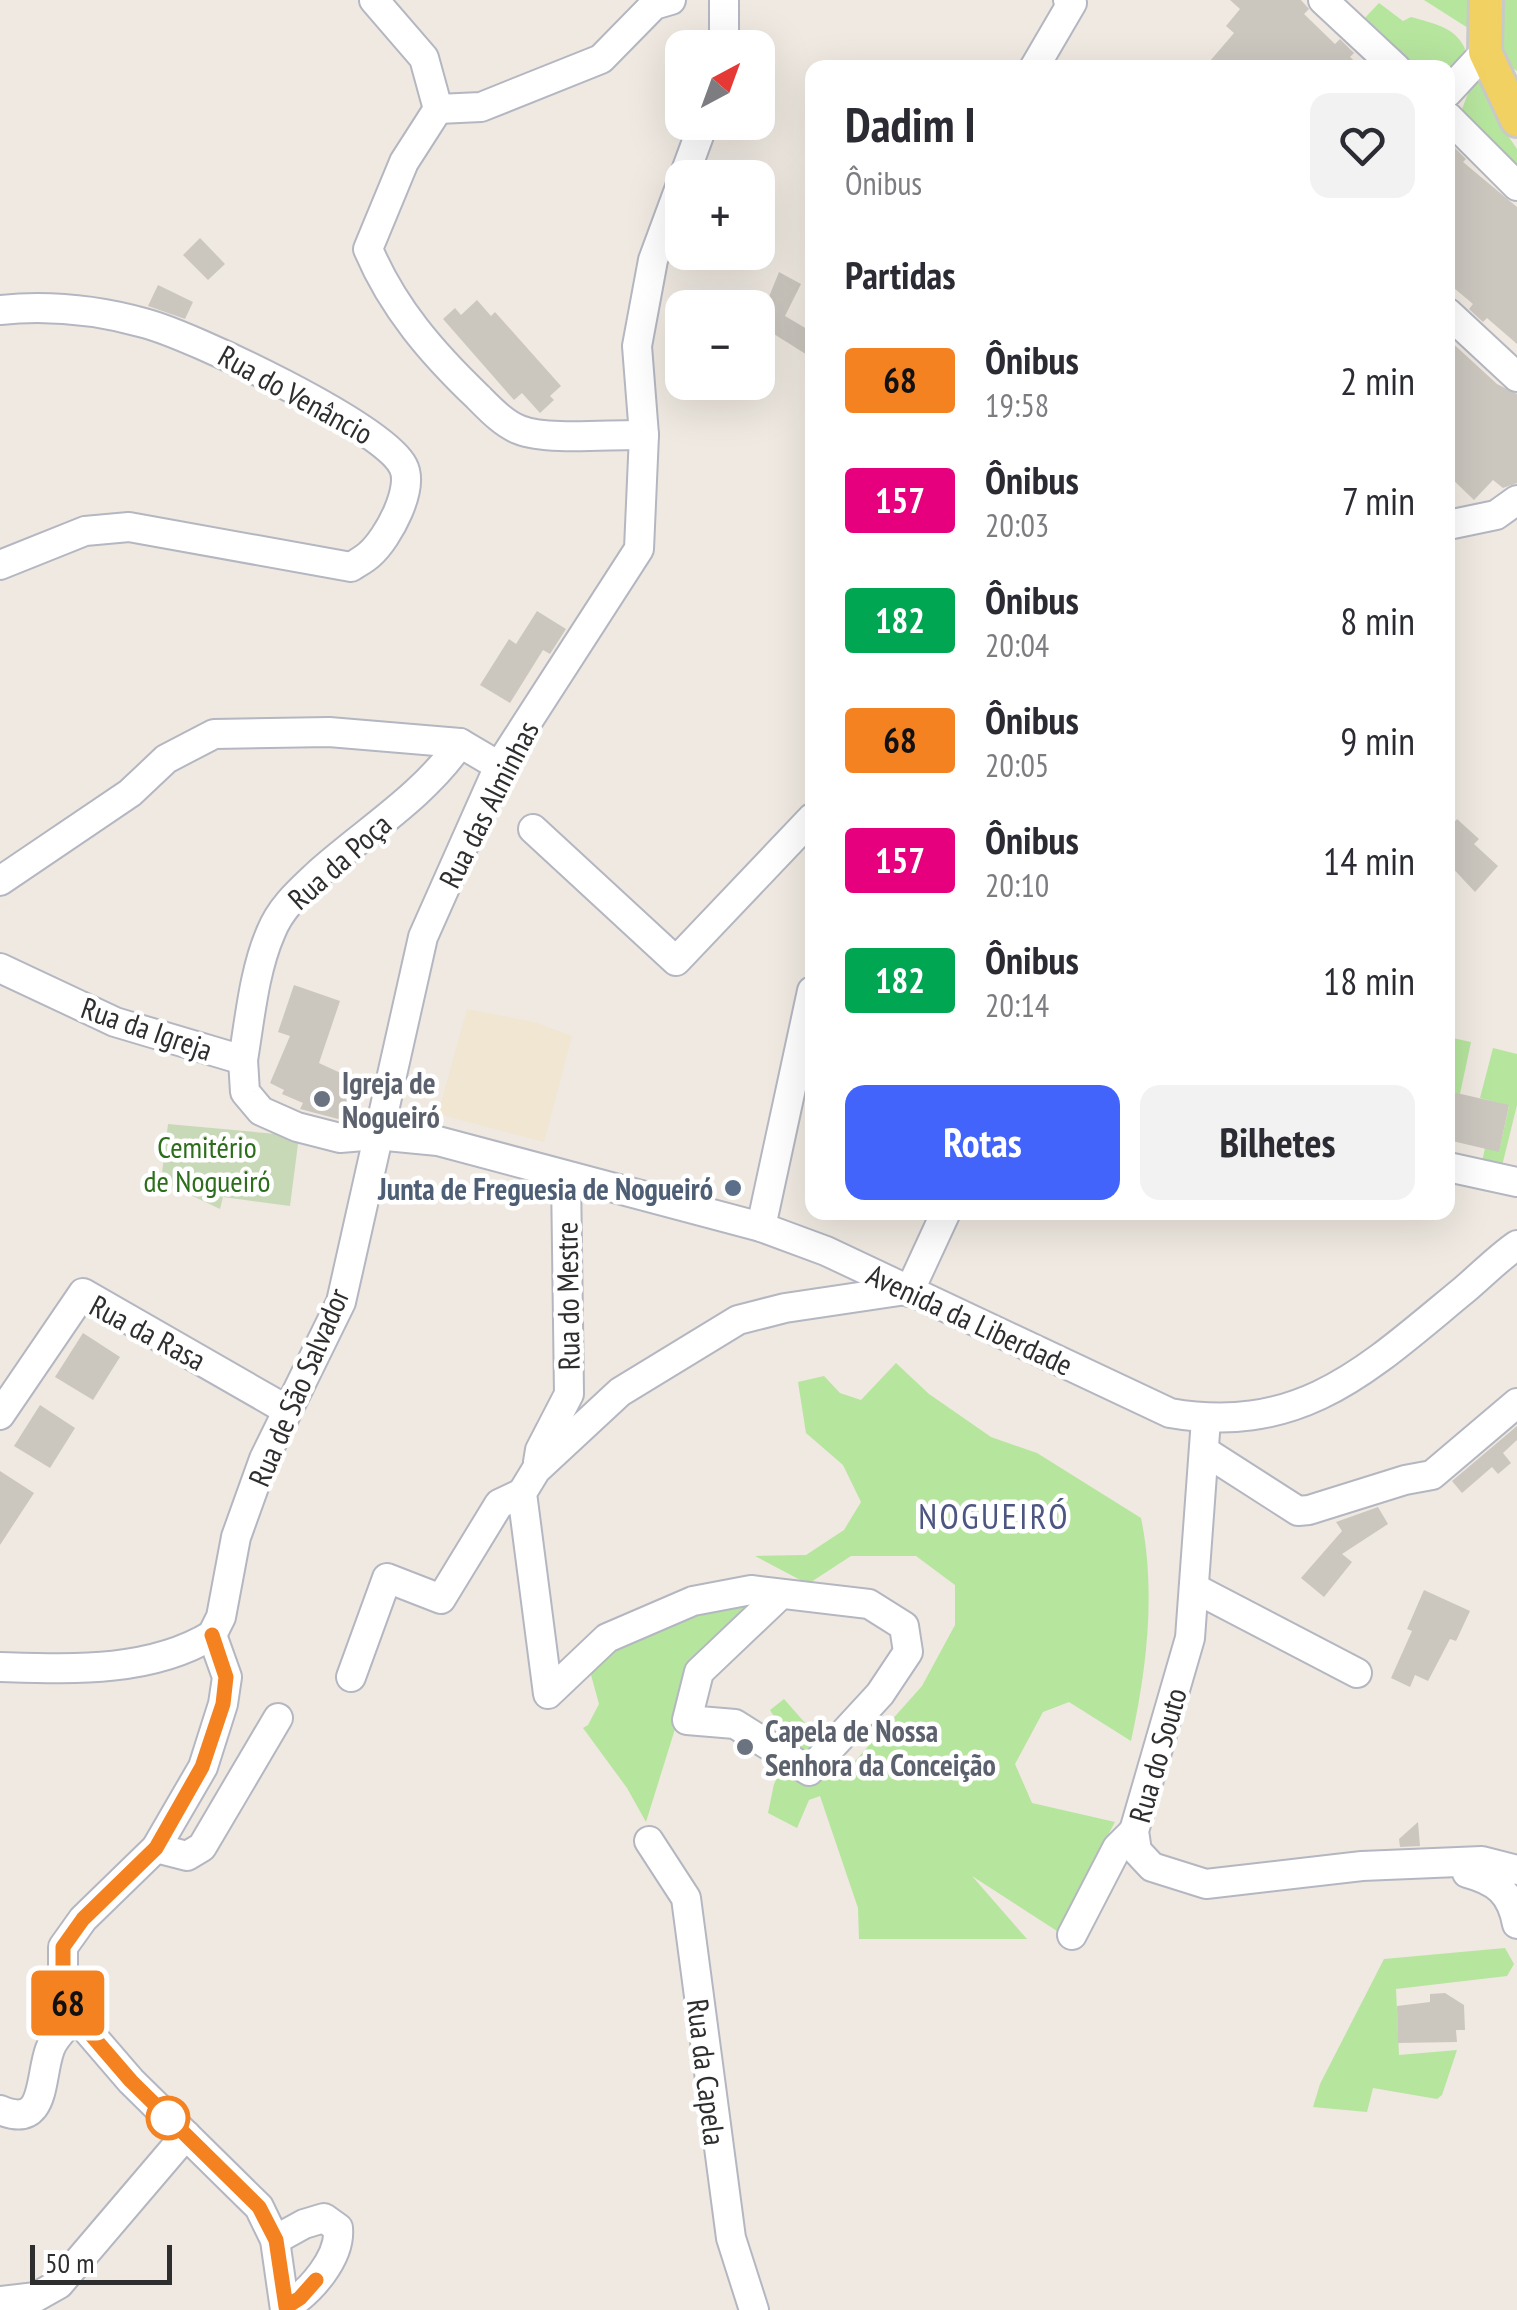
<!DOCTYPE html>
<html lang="pt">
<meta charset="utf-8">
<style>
:root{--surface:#fff;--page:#f2f2f3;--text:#2b2b33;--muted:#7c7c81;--accent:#4264fb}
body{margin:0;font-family:"PT Sans Narrow",sans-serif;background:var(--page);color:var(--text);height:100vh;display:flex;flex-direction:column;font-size:38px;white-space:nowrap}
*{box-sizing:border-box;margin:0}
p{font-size:32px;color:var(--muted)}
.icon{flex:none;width:55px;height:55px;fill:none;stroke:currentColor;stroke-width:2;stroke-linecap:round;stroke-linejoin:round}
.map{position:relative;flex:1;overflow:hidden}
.drawer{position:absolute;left:805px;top:60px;width:650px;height:1160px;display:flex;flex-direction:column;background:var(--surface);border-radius:20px;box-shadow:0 10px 40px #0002}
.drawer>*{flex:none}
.badge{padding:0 20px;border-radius:8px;font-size:35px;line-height:65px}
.needle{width:65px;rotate:41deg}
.tools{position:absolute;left:665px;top:30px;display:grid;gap:20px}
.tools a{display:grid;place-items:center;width:110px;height:110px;border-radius:20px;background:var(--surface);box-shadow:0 10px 40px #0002;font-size:50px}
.scale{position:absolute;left:30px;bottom:25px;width:142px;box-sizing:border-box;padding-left:10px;border:5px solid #2e2e2e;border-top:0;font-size:28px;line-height:35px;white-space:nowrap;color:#2e2e2e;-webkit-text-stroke:8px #fff;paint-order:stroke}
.map>.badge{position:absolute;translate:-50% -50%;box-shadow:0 0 0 5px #fff}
h2{padding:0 40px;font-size:38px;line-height:90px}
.round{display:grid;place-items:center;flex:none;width:105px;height:105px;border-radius:20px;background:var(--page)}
.overview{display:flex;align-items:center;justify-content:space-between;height:170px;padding:0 40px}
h1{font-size:48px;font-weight:700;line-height:75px}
.action{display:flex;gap:20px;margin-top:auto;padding:20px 40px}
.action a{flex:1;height:115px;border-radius:20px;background:var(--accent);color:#fff;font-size:40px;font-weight:700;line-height:115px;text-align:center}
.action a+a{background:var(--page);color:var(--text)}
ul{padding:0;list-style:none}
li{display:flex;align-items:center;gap:30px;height:120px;padding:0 40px}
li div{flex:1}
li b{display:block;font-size:38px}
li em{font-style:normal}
li .badge{min-width:110px;font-weight:700;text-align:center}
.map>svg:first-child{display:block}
</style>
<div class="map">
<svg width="1517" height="2310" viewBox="0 0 1517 2310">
<rect width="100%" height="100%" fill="#efe9e1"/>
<polygon fill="#f0e6d1" points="467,1009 534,1022 572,1036 544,1142 438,1114"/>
<g fill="#b6e59e">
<polygon points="1424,0 1472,0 1468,28"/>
<polygon points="1497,0 1517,0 1517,71 1503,62 1495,26"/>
<path d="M1379 3 1403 21 1411 17C1432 23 1456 27 1465 49L1458 69 1448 79V68L1414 67 1391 46 1392 43 1385 41 1363 20Z"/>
<polygon points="1477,70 1500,124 1517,149 1517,168 1465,119 1462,109"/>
<polygon points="1448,1037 1471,1042 1460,1094 1448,1091"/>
<polygon points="1493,1048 1517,1054 1517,1105 1502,1166 1482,1162 1485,1148 1499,1151 1509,1106 1480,1098"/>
<path d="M896 1363 929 1394 991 1437 1037 1453 1141 1518C1156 1590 1147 1669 1131 1741L1069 1702 1043 1712 1015 1764 1032 1803 1115 1822 1057 1931 972 1876 1027 1939H859L858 1908 820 1796 809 1800 797 1828 768 1813 774 1784 793 1747 770 1710 784 1699 806 1724 834 1772 856 1760 922 1686 955 1625V1585L916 1556H851L808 1584 755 1556 806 1555 844 1530 861 1502 843 1465 806 1433 798 1382 824 1376 840 1393 861 1400Z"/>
<path d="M750 1599 743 1618 680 1713 646 1822 627 1788 583 1728 588 1725 599 1704 591 1675C621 1628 698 1608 750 1599Z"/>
<polygon points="1505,1948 1514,1964 1507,1976 1396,1989 1399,2055 1457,2050 1442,2095 1437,2099 1373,2088 1367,2112 1313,2107 1320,2084 1384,1959"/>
</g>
<polygon fill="#c8d9b8" points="168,1124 299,1136 290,1206 223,1197 220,1209 161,1181"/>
<g fill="#cbc7bf">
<polygon points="1230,0 1301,0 1309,9 1304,14 1335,44 1340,39 1354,53 1350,57 1362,68 1204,68 1234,33 1226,26 1240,9"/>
<polygon points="1454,147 1466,159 1463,162 1517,207 1517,344 1487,318 1483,322 1469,309 1473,304 1448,283 1448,148 1451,151"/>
<polygon points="200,238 225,264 208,280 183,255"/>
<polygon points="779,272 801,284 785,316 812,332 812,358 758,324"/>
<polygon points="158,285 193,302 185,319 148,306"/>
<polygon points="477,300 491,316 495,312 561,386 550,396 554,400 540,413 522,393 514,400 443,319 455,308 461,315"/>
<polygon points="1448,339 1497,384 1517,394 1517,483 1503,488 1493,480 1474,500 1448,475"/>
<polygon points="537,611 566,629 550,654 543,650 510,703 480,685 509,639 516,644"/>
<polygon points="1457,819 1479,839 1474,844 1498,866 1475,892 1448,863 1448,829"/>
<polygon points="294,985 340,1001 319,1063 360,1082 342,1120 300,1109 303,1103 282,1094 284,1090 270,1083 290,1036 278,1032"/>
<polygon points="1448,1091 1509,1105 1499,1152 1448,1140"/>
<polygon points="83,1333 120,1357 93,1400 55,1377"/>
<polygon points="40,1405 75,1428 50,1468 14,1446"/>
<polygon points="1517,1426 1517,1440 1503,1453 1511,1463 1498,1474 1492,1467 1462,1493 1452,1481"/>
<polygon points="0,1471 34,1493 0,1545"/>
<polygon points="1378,1507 1388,1524 1342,1554 1352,1562 1324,1597 1301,1578 1342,1531 1336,1522"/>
<polygon points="1424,1590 1470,1611 1456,1641 1450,1639 1428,1681 1415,1675 1410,1687 1391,1678 1412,1631 1407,1629"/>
<polygon points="1418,1822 1420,1846 1400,1847 1399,1839"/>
<polygon points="1445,1993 1464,2005 1465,2030 1456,2030 1457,2042 1398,2043 1397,2006 1430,2002 1430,1994"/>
</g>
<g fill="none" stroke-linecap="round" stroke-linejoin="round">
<g stroke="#b4b7c1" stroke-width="32">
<g id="minor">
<polyline points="374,0 424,58 438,109"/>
<polyline points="724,0 724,48"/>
<polyline points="1323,0 1396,68"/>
<polyline points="1034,68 1072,3 1068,0"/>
<polyline points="1448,92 1485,52"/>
<path d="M438 109 404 162 368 249C393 308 432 353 478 397 490 409 504 424 520 430 548 441 612 434 644 435"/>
<polyline points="438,109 481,107 601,59 654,5 671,0"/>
<polyline points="1448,117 1517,186"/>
<path d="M0 310C48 305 97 310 144 323 191 335 383 426 403 466 415 488 388 538 370 554 365 559 357 563 351 567L129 527 85 531 0 565"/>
<polyline points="1448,313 1517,377"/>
<polyline points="1448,525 1496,515 1517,500"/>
<polyline points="533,829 676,961 812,818"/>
<polyline points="0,881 130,793 166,759 214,734 329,732 460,743 499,766"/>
<path d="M0 968 115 1022 243 1060 245 1092 261 1111 297 1127 340 1138 376 1135 438 1141 761 1227 826 1251 1170 1413C1302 1436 1369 1368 1464 1290 1482 1275 1498 1258 1517 1245"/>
<path d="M243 1060C250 1018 254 971 271 932 281 907 300 891 319 873 366 831 424 796 460 743"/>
<polyline points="1448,1167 1517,1182"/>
<polyline points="761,1227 812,991"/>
<polyline points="909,1292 946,1212"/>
<polyline points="0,1415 83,1293 287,1410"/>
<polyline points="1206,1419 1190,1638 1134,1831 1137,1851 1152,1867 1206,1884 1362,1866 1482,1861 1517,1870"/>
<polyline points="1206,1452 1298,1511 1309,1510 1405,1480 1432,1475 1517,1403"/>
<polyline points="538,1462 540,1450 569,1394 566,1176"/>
<polyline points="1196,1589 1357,1673"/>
<polyline points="780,1595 699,1672 687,1720 735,1724 809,1771 880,1694 908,1652 904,1626 869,1604 751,1590 693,1601 607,1638 548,1694 522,1493 536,1470 620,1392 738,1320 785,1308 906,1290"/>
<polyline points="212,1635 221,1617 236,1537 264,1459 341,1302 423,937 499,766 639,549 644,435 637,346 653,260 704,122"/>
<polyline points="212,1635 227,1677 223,1704 203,1767 156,1848 83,1919 63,1947 63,1993 75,2016 131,2081 259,2207 275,2240 285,2310"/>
<path d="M0 1667C70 1669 150 1673 212 1635"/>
<polyline points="351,1677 387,1578 441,1599 499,1504 522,1493"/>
<polyline points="649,1841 686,1898 731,2238 754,2310"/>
<polyline points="156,1848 187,1856 202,1847 278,1718"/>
<path d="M1467 1873C1497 1881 1511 1893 1517 1924"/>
<polyline points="1072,1935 1117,1848 1134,1831"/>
<path d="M0 2110C47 2130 39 2078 50 2049 54 2037 67 2026 75 2016"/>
<path d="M275 2240 304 2224 324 2218 338 2228C341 2258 310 2292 286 2307"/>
<polyline points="0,2301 36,2297 59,2284 186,2135"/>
</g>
</g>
<g stroke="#c9c9c9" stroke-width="38">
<polyline id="major" points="1486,0 1485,52 1517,120"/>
</g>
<use href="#minor" stroke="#fff" stroke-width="28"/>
<use href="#major" stroke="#f2d163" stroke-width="32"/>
</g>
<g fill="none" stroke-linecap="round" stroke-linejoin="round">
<g stroke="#fff" stroke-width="22">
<polyline id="line" points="212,1635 226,1677 223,1704 202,1767 156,1848 83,1919 63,1947 63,1993 75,2016 131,2081 259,2207 276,2240 286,2307 300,2298 316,2280"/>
</g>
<use href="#line" stroke="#f58220" stroke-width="15"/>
</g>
<g fill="#6b7280" stroke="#fff" stroke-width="4">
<circle cx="322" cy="1099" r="10"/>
<circle cx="745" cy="1747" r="10"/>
</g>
<circle fill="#5c6f8a" stroke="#fff" stroke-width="4" cx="733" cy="1188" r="10"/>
<circle fill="#fff" stroke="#f58220" stroke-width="5" cx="168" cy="2118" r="20"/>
<g text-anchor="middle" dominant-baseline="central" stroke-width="9" stroke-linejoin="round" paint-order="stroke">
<g font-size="30" fill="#2e2e2e" stroke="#fff">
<text transform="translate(296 394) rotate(29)">Rua do Venâncio</text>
<text transform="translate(488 804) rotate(-63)">Rua das Alminhas</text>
<text transform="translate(339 861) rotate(-42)">Rua da Poça</text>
<text transform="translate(147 1028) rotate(19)">Rua da Igreja</text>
<text transform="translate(567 1296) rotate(-91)">Rua do Mestre</text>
<text transform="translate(970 1319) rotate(25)">Avenida da Liberdade</text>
<text transform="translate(148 1332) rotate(28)">Rua da Rasa</text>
<text transform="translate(298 1387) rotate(-67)">Rua de São Salvador</text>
<text transform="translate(1157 1755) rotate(-74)">Rua do Souto</text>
<text transform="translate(707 2072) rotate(83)">Rua da Capela</text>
</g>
<g font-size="30" font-weight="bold" fill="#5b616d" stroke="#fff" text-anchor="start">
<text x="342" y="1082">Igreja de<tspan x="342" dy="34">Nogueiró</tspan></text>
<text x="765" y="1730">Capela de Nossa<tspan x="765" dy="34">Senhora da Conceição</tspan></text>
</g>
<g font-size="30" fill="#2c6e1b" stroke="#fff">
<text x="207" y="1146">Cemitério<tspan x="207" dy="34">de Nogueiró</tspan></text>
</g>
<g font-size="30" font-weight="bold" fill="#4e5e75" stroke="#fff" text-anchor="end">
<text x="713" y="1188">Junta de Freguesia de Nogueiró</text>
</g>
<g font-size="35" letter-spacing="2.5" fill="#4d5680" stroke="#fff">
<text x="994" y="1516">NOGUEIRÓ</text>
</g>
</g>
</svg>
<div class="tools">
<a><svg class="needle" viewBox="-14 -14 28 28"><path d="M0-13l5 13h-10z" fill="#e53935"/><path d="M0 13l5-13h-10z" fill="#7c7c81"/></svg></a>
<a>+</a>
<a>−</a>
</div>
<div class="scale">50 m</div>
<b class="badge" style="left:68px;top:2003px;background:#f58220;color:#111">68</b>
<section class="drawer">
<div class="overview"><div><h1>Dadim I</h1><p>Ônibus</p></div><a class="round"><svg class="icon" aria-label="heart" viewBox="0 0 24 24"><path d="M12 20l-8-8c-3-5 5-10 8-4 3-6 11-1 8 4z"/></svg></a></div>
<h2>Partidas</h2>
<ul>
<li><span class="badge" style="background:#f58220;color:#111">68</span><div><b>Ônibus</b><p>19:58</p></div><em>2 min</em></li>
<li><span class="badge" style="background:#e6007e;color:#fff">157</span><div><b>Ônibus</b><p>20:03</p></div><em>7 min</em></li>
<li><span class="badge" style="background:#00a651;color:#fff">182</span><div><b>Ônibus</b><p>20:04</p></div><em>8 min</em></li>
<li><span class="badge" style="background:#f58220;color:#111">68</span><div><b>Ônibus</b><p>20:05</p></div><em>9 min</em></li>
<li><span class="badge" style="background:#e6007e;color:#fff">157</span><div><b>Ônibus</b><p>20:10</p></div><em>14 min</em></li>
<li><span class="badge" style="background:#00a651;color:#fff">182</span><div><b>Ônibus</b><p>20:14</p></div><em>18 min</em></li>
</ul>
<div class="action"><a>Rotas</a><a>Bilhetes</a></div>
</section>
</div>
